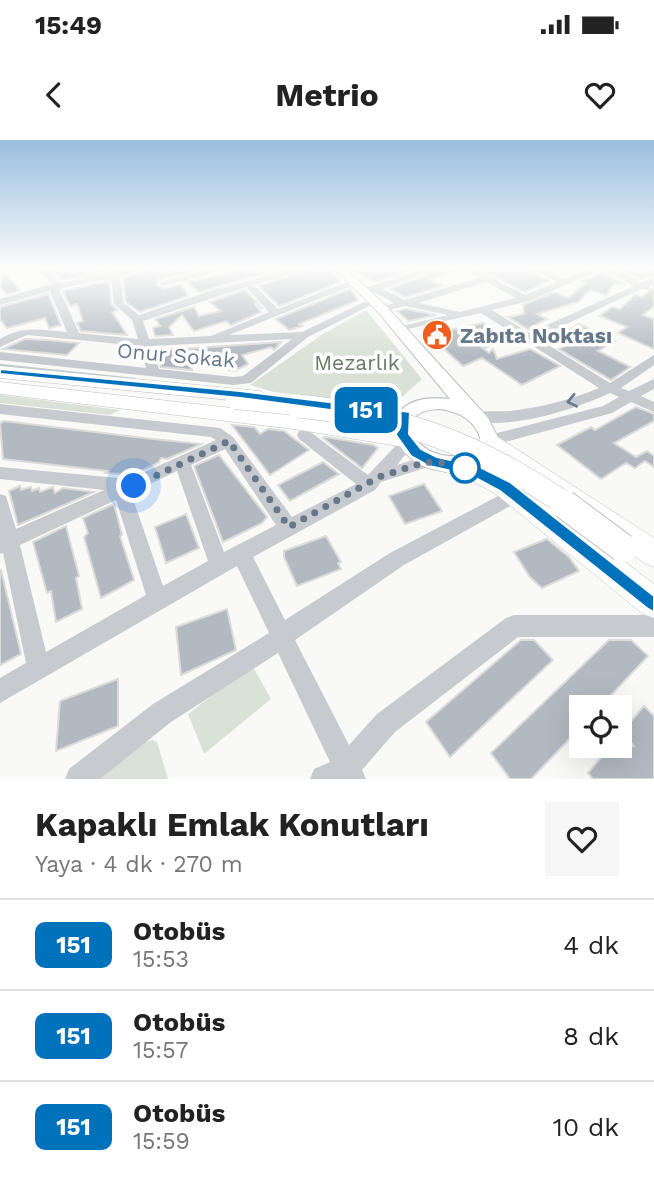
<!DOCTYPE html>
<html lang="tr">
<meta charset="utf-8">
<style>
:root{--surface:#fff;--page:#f6f6f6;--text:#222;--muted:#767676;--line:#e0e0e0}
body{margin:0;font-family:"Work Sans",sans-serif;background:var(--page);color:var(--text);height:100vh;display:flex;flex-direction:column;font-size:26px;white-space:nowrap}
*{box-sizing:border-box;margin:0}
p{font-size:23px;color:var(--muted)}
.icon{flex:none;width:38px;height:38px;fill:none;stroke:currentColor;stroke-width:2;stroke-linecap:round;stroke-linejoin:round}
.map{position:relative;height:639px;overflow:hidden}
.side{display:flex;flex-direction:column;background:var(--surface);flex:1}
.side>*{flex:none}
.badge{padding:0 14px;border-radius:10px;font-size:24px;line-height:46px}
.fabs{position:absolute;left:569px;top:555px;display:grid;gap:14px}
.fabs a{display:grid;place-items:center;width:63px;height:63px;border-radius:0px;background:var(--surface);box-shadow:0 7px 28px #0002;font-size:35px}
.you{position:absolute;width:35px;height:35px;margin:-18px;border:5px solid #fff;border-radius:50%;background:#1a73e8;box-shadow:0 0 0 10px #1a73e833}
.map>.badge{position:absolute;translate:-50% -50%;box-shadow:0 0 0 4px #fff}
.round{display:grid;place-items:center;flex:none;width:74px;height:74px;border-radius:0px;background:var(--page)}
.headline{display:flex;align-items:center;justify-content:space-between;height:119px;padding:0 35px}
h1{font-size:33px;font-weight:700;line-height:52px}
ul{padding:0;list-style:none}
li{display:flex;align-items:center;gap:21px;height:91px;padding:0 35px;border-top:2px solid var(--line)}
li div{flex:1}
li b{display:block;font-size:26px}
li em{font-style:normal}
li .badge{min-width:77px;font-weight:700;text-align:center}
.status{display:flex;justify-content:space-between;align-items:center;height:49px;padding:0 35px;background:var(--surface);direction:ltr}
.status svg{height:19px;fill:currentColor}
header{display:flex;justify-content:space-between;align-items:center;height:91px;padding:0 35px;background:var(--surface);font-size:32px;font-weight:700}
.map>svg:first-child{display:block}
</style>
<div class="status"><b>15:49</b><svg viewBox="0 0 49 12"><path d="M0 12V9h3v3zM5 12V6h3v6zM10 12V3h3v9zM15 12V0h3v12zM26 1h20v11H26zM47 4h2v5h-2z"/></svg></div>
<header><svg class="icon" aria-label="back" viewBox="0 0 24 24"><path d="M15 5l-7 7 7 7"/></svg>Metrio<svg class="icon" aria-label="heart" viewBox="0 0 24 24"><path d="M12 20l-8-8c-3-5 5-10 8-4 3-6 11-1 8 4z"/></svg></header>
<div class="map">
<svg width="654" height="639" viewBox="0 0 654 639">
<rect width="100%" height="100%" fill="#f9f9f7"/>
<g fill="#dae2d7">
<polygon points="366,170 422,239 392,266 274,252 250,245 323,194"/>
<polygon points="0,255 120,270 110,275 0,263"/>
<polygon points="252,525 271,559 204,614 188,574"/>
<polygon points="152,600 157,602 168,639 96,639 142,603"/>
</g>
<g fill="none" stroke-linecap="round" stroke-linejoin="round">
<polyline stroke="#c2cdd2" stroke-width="2.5" points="0,225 134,239"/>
</g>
<g fill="#b2b9c0" stroke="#dbdbd9" stroke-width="2">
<polygon points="60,127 123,127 62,140 52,130"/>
<polygon points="156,127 187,129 208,127 179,135 174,131 176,135 157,140 157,145 164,149 181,144 188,156 140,172 126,162 123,138"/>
<polygon points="241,127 252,127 259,135 199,152 187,142 243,130"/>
<polygon points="316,127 330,127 340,142 279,166 259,146"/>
<polygon points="348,127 422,127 374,142"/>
<polygon points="446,127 459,130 430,139 443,146 405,157 390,149"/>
<polygon points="477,127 525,127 549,141 525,152"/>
<polygon points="654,127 654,134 642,139 616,128"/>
<polygon points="602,132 626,145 615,143 606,155 590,150 578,162 537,174 547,179 528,189 508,177 524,174 523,165 555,152 568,158 586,143 581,141"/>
<polygon points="7,134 19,150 20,151 6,154 0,146 2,142 0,135"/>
<polygon points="109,141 111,164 117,170 112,172 127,195 81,191 77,183 83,181 77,164 70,166 63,151"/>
<polygon points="654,147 654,166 643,175 654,179 654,209 618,193 627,187 600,176 612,167 620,169 635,155 642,157"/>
<polygon points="350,149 358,160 299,184 303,186 289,190 276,179"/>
<polygon points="245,150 263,169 254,163 261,172 231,185 226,181 194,191 182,175 169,187 173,195 155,196 153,188 160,186 156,179 194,167 199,176 221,171 210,162"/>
<polygon points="48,154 61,185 49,188 45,178 7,188 0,179 0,167"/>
<polygon points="406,169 436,175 409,181 397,171"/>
<polygon points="483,183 504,200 485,208 469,186"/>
<polygon points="579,184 615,201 598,211 630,227 611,240 559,209 570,204 556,196"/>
<polygon points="457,188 489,213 493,209 497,219 530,209 560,226 522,245 482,218 463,226 429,195"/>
<polygon points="25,199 47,200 79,203 67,215 3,209"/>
<polygon points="281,202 274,210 271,207 242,215 248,224 234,231 229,230 221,217 198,218 185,212 192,230 161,227 156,211"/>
<polygon points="636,267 654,274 654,281 614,303 636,317 647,311 654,316 654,327 645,321 635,328 626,323 601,339 557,305 591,287 595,290"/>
<polygon points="4,281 144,298 201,304 167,319 161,318 158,323 132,335 105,333 107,331 3,319 0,283"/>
<polygon points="232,285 254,287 260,294 268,289 284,291 309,310 270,335"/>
<polygon points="325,297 373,305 378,308 362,328 323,298"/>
<polygon points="219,315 267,377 262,383 223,402 194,326"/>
<polygon points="323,322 339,334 290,361 278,345"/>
<polygon points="424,344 442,371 405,384 389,356"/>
<polygon points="20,346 21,350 31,347 32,351 39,348 40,352 53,347 55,353 63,348 94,352 18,385 9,351"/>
<polygon points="114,364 122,395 120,396 134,440 101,458 84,397 88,393 83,378"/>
<polygon points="186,374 199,408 166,423 155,387"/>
<polygon points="66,386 79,436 76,438 82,469 56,482 51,451 47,453 33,402"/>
<polygon points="326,396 341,422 338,423 341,429 297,446 284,417 284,411"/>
<polygon points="547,399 569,417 579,431 542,448 530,437 514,412"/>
<polygon points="1,430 21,514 0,525 0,431"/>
<polygon points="227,469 236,510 181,535 176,487"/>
<polygon points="521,500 534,500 553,520 450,617 426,582"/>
<polygon points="609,500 631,500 648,516 600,567 570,567 581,579 581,587 531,639 510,639 491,613"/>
<polygon points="118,539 118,586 56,611 60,561"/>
<polygon points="644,566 654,576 654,639 593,639 588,633 611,606 634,606 622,592"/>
</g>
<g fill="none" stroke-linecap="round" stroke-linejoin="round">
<g stroke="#bcc0c4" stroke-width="2">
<path id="major" d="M333 127H344L387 167 488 278 499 300 490 320C401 368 349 247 450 259L379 173ZM440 269C460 272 475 280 481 300L476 310C425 336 381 270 440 269Z"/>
</g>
<g stroke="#bbbfc2" stroke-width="1">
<g id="highway">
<polygon points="0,226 260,251 270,257 260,263 0,238"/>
<polygon points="0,242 294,275 404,291 412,293 415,299 412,305 404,307 294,289 0,254"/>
<polygon points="490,292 654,398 654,427 644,423 482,306 479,300 482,294"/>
<path d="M449 316C522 331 594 400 654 444V478L643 474 496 354 467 338 441 331 437 325 441 319Z"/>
</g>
</g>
<g fill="#c7cbcf" fill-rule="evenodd">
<polygon points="0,127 5,127 0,130"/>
<path d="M37 127H46L61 143 136 127H154L120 136 124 163 139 175 216 149 299 127H314L254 145 278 169 348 142 356 144 229 195 302 192 364 162 373 164 308 197 251 243 233 245 0 220V212L146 228 140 206 27 195 0 207V199C22 185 43 190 67 192L50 151 0 165V159L52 144ZM111 138 114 164 132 180 138 199 79 193 59 149ZM246 147 269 172 211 196 149 199 143 181ZM292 199 243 236 233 237 159 229 151 206Z"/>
<polygon points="219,127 235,127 163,146 158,143"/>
<path d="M431 127H444L383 149 405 160 479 138 460 127H471L525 155 557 142 527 127H539L565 139C602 123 606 124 642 142L654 137V144L649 146V150L641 149 537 198 610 243 654 215V225L621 248 629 251 654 239V249L641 256 654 262V272L631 262 612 273 490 306 485 304 482 300 485 296 603 266 619 257 610 253C576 269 508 291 471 280L469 277 471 274C483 270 498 272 511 271 541 267 571 260 599 248L527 202 522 201 521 198 481 173 394 192V188L448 175 406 166 379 172V168L394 163 374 152 367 154 362 151 371 146ZM602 129 634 146 529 193 492 170 529 161ZM486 142 516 158 460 172 418 163Z"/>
<path d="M0 264 220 288 233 297 292 377 356 344 299 299 297 295 299 291H309L368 335 402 299 407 297 415 303 397 325 425 316 447 320 449 324 447 328H425L381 342 375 350 253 417 285 480 390 413 500 355 506 353 512 355 515 360 512 365 404 425 295 500 349 605 377 574 506 478 514 475H654V497H518L395 592 362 630 366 639H310L314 629 330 622 278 513 171 582 100 639H65L69 629 153 564 269 493 237 426 0 563V538L26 523 3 413 0 414V354L6 356 16 389 104 350 0 339V327L129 339 216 300 211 297 0 274ZM225 309 276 385 224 412 191 325ZM177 331 208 421 163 446 131 353ZM116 360 146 455 46 512 20 405Z"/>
</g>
<use href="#major" fill="#fff" fill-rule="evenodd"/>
<use href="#highway" fill="#fff" fill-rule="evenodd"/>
<g stroke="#bbbfc2" stroke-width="19" stroke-linecap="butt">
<polyline id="highway-bridge-far2" points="235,260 314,268"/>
</g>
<g stroke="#bbbfc2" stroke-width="24" stroke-linecap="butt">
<path id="highway-bridge-far1" d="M298 266C406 277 477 304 567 365"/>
</g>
<g stroke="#bbbfc2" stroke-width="30" stroke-linecap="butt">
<polyline id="highway-bridge" points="564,364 623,408"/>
</g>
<use href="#highway-bridge-far2" stroke="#fff" stroke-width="18"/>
<use href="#highway-bridge-far1" stroke="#fff" stroke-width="23"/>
<use href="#highway-bridge" stroke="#fff" stroke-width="28"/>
</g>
<defs><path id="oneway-chevron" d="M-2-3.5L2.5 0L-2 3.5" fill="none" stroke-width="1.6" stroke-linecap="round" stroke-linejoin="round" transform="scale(1.75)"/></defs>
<use stroke="#6b7c8d" href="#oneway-chevron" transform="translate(572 261) rotate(168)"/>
<linearGradient id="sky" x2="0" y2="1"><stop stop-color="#99bedf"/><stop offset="0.59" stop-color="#fcfcfb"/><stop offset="1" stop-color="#fcfcfb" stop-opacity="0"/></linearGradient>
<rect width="654" height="217" fill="url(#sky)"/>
<polygon fill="#0072bc" stroke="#fff" stroke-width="2" points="0,229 240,251 410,272 409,294 421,309 437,317 478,326 510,342 654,456 654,472 648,469 500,351 470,335 429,326 411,316 396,295 398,279 240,258 0,234"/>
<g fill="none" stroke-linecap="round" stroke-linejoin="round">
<polyline stroke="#66788a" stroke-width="7" stroke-dasharray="0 12.6" points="134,346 229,301 289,387 379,337 425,322 465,324 465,328"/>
</g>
<defs>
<g id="civic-disc" transform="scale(1.575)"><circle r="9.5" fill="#f15f20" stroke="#fff"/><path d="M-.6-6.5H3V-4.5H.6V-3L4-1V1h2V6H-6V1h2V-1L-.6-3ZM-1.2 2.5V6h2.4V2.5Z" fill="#fff"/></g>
</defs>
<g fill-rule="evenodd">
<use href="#civic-disc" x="437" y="195"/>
</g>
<circle fill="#fff" stroke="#0072bc" stroke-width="3.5" cx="465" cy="328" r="14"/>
<g text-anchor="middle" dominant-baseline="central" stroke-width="7" stroke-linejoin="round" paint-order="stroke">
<g font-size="21" font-weight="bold" fill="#66788a" stroke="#fff" text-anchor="start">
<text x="460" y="195">Zabıta Noktası</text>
</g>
<g font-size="21" fill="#66788a" stroke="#fff">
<text transform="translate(176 215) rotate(5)">Onur Sokak</text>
</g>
<g font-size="21" fill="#657b62" stroke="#fff">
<text x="357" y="222">Mezarlık</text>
</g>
</g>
</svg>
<div class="fabs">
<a><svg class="icon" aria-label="locate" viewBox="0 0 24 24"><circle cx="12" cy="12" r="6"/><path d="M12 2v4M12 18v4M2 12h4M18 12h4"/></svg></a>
</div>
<div class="you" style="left:134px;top:346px"></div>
<b class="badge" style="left:366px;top:270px;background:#0072bc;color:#fff">151</b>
</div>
<section class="side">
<div class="headline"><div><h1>Kapaklı Emlak Konutları</h1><p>Yaya · 4 dk · 270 m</p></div><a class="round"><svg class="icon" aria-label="heart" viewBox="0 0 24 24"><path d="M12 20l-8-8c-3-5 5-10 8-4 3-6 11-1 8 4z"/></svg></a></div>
<ul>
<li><span class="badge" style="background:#0072bc;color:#fff">151</span><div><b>Otobüs</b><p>15:53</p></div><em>4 dk</em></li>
<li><span class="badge" style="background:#0072bc;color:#fff">151</span><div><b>Otobüs</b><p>15:57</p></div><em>8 dk</em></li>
<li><span class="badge" style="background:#0072bc;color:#fff">151</span><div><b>Otobüs</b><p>15:59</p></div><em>10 dk</em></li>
</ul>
</section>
